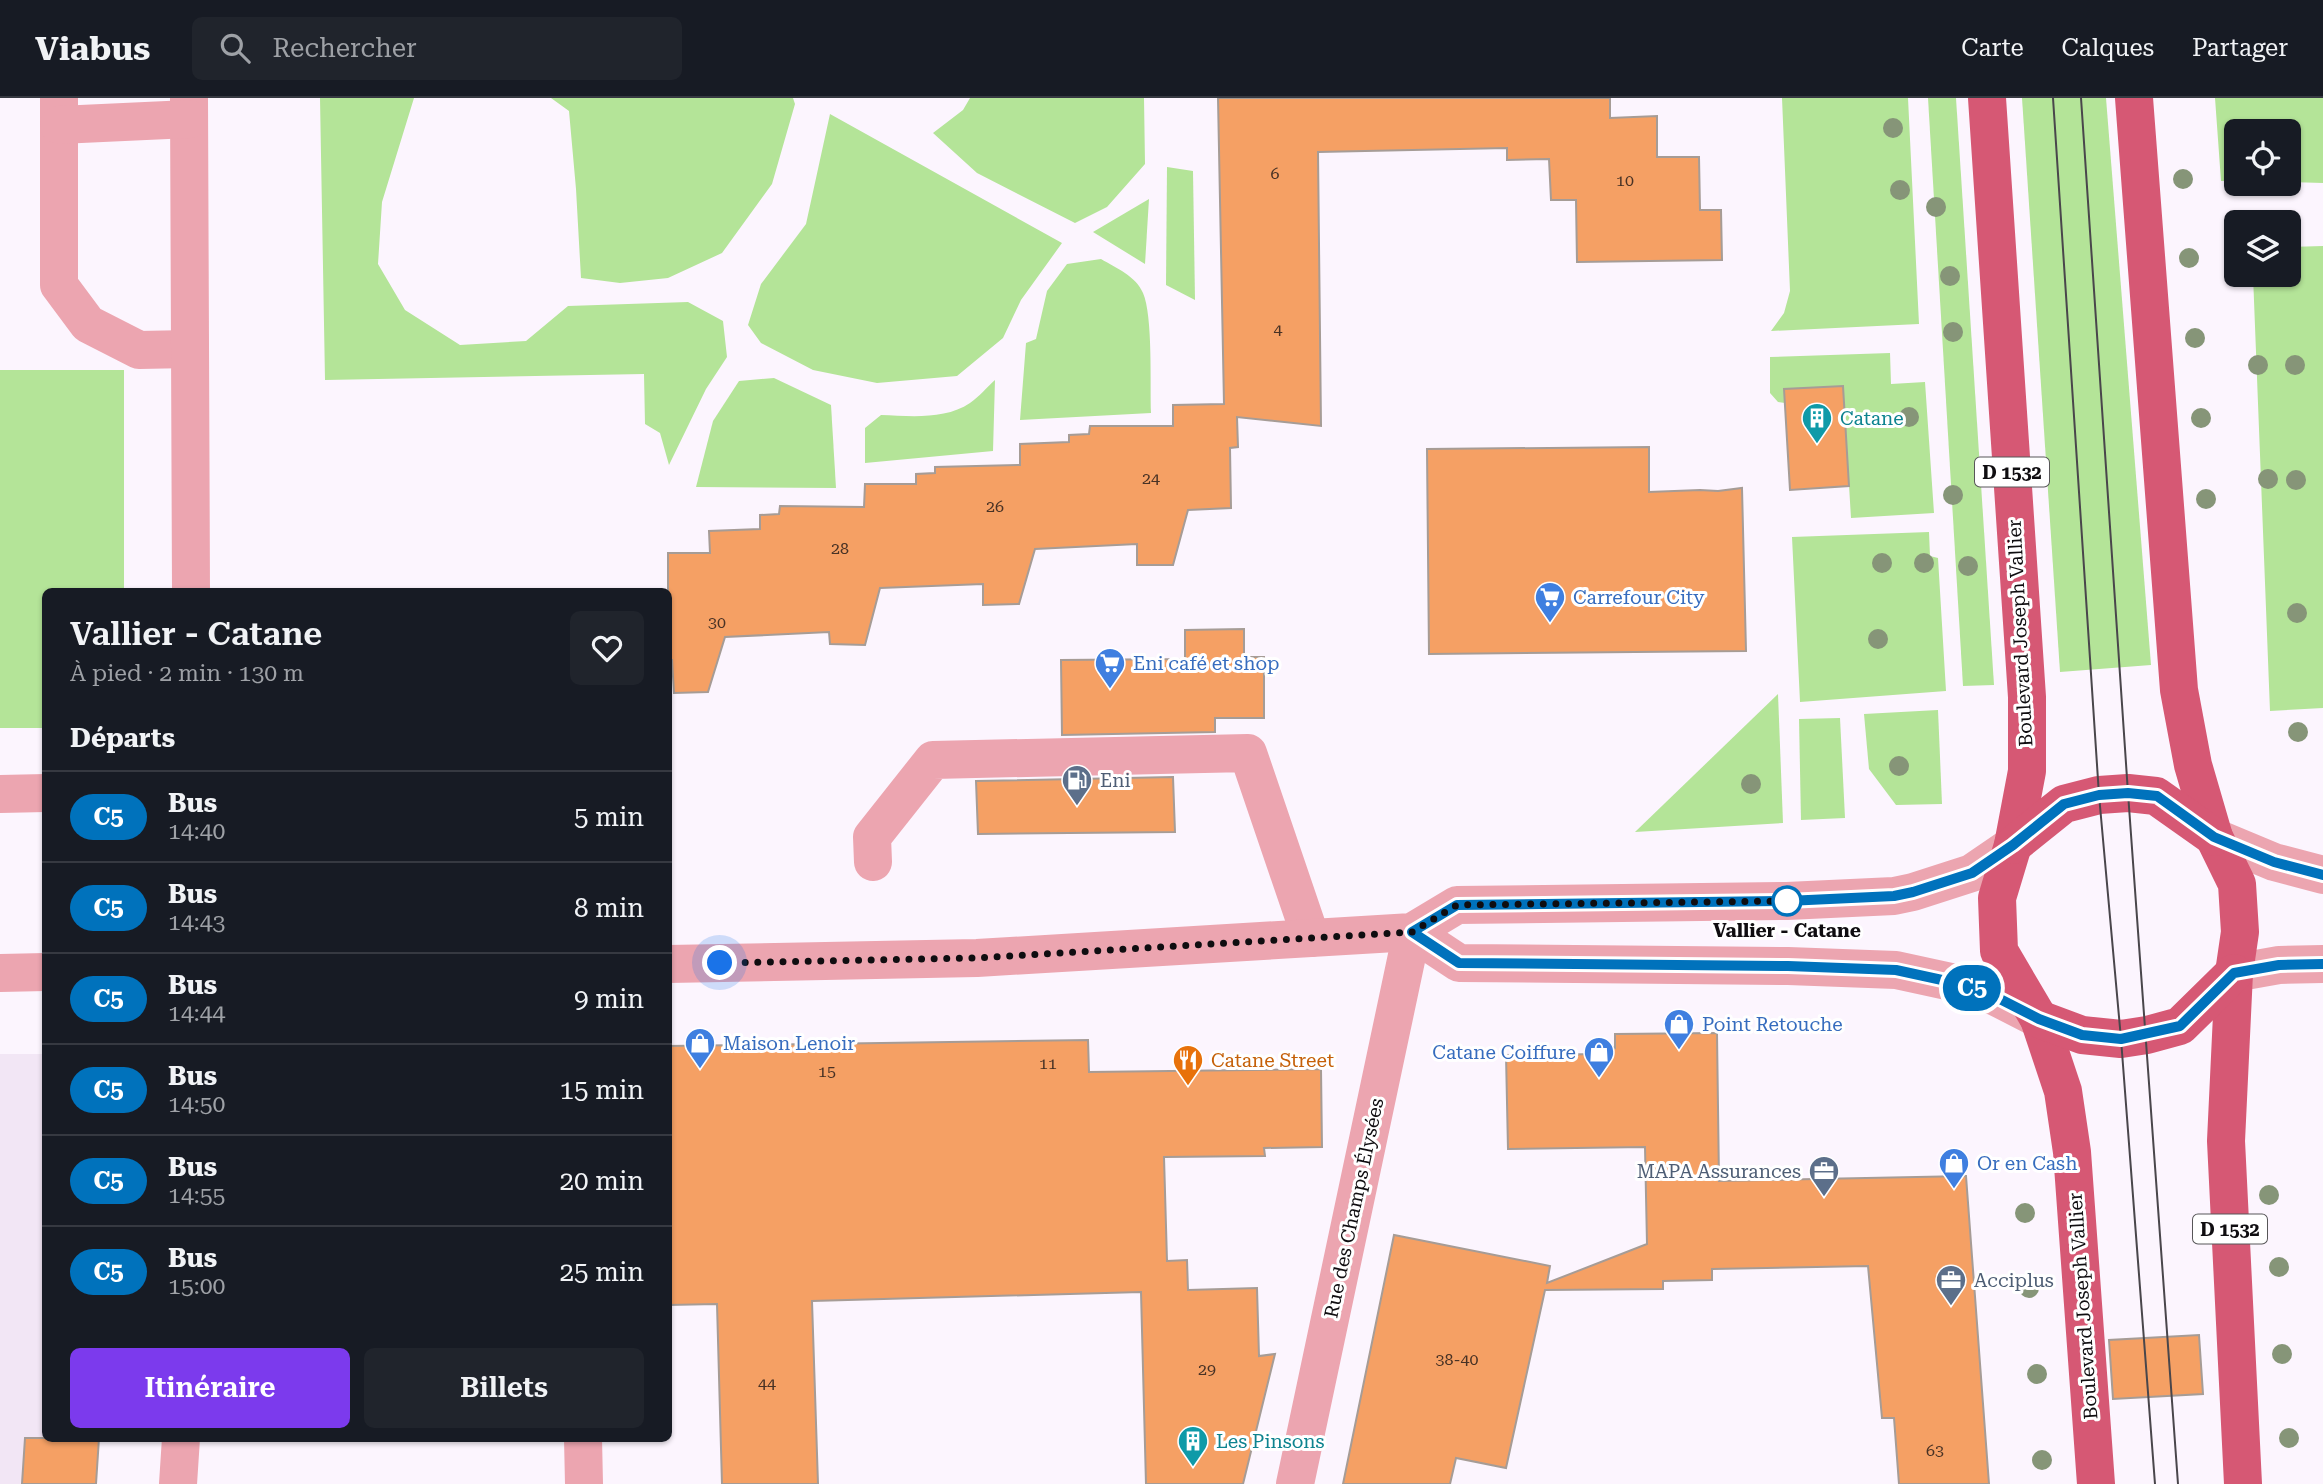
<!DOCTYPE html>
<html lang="fr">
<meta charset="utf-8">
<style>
:root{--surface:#171b24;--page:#20242c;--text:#f1f3f6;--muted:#9ea1a6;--line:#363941;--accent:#7c3aed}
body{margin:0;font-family:"Roboto Serif",serif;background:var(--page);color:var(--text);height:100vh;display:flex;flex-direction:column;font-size:26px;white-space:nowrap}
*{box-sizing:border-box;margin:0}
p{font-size:23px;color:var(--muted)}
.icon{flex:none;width:38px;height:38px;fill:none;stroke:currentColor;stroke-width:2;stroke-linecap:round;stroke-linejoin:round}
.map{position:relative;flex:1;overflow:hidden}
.side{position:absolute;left:42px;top:490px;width:630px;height:854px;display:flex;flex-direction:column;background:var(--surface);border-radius:10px;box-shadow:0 2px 5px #0004}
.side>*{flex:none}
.badge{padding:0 14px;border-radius:23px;font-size:24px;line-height:46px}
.buttons{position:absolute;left:2224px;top:21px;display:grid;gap:14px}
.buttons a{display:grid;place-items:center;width:77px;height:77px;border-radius:10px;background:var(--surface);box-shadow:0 2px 5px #0004;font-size:35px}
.you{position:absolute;width:35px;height:35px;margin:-18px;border:5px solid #fff;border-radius:50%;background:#1a73e8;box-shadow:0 0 0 10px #1a73e833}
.map>.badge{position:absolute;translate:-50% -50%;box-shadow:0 0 0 4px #fff}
h2{padding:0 28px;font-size:26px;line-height:63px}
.round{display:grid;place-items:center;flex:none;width:74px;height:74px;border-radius:10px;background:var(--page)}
.headline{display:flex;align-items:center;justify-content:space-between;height:119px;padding:0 28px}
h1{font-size:33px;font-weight:600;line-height:52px}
.action{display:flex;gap:14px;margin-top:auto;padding:14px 28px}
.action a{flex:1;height:80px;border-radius:10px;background:var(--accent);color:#fff;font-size:28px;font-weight:600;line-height:80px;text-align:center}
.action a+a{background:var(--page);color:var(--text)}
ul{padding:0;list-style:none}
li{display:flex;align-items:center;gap:21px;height:91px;padding:0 28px;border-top:2px solid var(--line)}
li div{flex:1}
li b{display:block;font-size:26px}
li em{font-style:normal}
li .badge{min-width:77px;font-weight:700;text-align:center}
header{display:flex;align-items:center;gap:42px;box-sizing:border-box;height:98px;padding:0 35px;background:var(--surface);border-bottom:2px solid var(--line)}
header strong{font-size:33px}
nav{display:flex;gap:38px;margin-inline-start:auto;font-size:24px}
.search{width:490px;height:63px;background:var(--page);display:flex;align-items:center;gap:18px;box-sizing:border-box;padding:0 24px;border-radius:10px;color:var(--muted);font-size:26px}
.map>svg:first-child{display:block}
</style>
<header>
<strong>Viabus</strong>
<div class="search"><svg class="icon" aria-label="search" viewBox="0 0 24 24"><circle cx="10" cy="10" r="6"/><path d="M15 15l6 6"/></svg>Rechercher</div>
<nav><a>Carte</a><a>Calques</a><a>Partager</a></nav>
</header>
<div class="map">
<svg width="2323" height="1386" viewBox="0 0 2323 1386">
<rect width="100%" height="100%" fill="#fcf5fe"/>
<polygon fill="#f2e6f5" points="0,956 45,956 46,1340 99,1341 96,1386 0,1386"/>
<g fill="#b4e498">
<polygon points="320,0 414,0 382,104 378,166 405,212 460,247 526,243 568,208 688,204 723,223 727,259 706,291 669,367 660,335 645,326 644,276 325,282"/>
<polygon points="551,0 793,0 795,6 772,86 722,155 668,180 620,185 581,180 576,91 569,13"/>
<polygon points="970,0 1144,0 1145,66 1107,109 1075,125 977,75 933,35 963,12"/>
<polygon points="1782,0 1908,0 1919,226 1771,233 1784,215 1790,193"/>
<polygon points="1928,0 1956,0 1994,587 1963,588"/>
<polygon points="2022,0 2106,0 2151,567 2060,574"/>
<polygon points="2215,0 2323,0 2323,85 2289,84 2289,33 2236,33 2236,83 2221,83"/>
<polygon points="830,16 1062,145 1021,202 1003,240 957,278 877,285 813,272 761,245 748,227 761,186 806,126"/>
<polygon points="1167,69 1193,73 1195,202 1166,187"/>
<polygon points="1149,101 1145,166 1093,134"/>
<polygon points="2323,148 2323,610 2270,613 2253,177 2289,177 2289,149"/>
<path d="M1101 161C1116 170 1136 178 1143 195 1153 218 1150 287 1151 315L1020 322 1026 245 1036 241 1047 193 1067 166Z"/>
<polygon points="1890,255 1891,286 1925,284 1934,415 1851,420 1843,288 1784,291 1785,305 1778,304 1770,295 1770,259"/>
<polygon points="0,272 124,272 124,493 46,494 45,630 0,630"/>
<polygon points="774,280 831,307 836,390 696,389 713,323 739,283"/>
<path d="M995 282 993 353 865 365V330L881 317C910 318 945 322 970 305 979 299 987 289 995 282Z"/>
<polygon points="1929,434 1930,458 1938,460 1946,593 1800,604 1792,439"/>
<polygon points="1778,596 1783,725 1635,734"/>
<polygon points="1938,612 1942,706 1896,707 1869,671 1864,616"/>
<polygon points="1840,620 1845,720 1801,722 1799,621"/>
</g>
<g fill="#f5a064" stroke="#a69c96" stroke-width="2">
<polygon points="1218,0 1610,0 1610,20 1657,18 1657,59 1699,59 1700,112 1721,112 1722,162 1577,164 1576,102 1551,102 1549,61 1507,62 1507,50 1318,54 1321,328 1237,319 1238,349 1230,350 1231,410 1188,412 1173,467 1137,467 1137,446 1035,451 1019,506 983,507 983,486 880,490 865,547 830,546 829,534 725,539 708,594 674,595 672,562 668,562 668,455 710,455 709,433 760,431 760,417 779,416 780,408 864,409 865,386 916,386 916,376 935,375 935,369 1020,367 1020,346 1069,344 1069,337 1089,336 1090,328 1173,328 1173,307 1224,306"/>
<polygon points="1843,288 1849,388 1790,392 1784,291"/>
<polygon points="1649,349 1649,394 1700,392 1718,393 1742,390 1746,553 1429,556 1427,351"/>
<polygon points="1244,531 1244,559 1264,559 1264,620 1215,620 1215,634 1062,637 1061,562 1185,561 1185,532"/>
<polygon points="1173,679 1175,734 978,736 976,683"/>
<polygon points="1717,935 1719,1083 1966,1078 1989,1386 1899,1386 1894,1320 1882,1320 1868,1168 1712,1171 1712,1182 1663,1183 1663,1191 1545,1192 1506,1370 1456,1360 1450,1386 1343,1386 1394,1137 1550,1168 1547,1185 1647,1146 1645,1049 1508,1051 1506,957 1612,956 1611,949 1615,950 1615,936"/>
<polygon points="1088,942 1089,974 1321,971 1322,1049 1264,1050 1265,1058 1164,1059 1167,1163 1187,1162 1188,1192 1257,1190 1259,1258 1275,1256 1243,1386 1146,1386 1141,1194 812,1203 818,1386 722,1386 717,1206 668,1207 668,948"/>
<polygon points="2199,1237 2203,1296 2113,1301 2109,1242"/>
<polygon points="25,1340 99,1340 96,1386 22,1386"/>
</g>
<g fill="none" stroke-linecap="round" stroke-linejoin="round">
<g stroke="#eca5b0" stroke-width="38">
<polyline points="59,0 59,187 88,226 139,252 190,251"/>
<polyline points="189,0 191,494"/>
<polyline points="59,27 189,21"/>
<polyline points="0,696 46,695"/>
<polyline points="2214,739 2274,764 2323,777"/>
<polyline points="873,764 872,739 933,662 1248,655 1311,840"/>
<polyline points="1412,834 1459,865 1788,868 1896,872 1965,887 1996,899 2039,921"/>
<polyline points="668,866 977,860 1412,834 1457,807 1787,803 1894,798 1913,794 1972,775 2013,747"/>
<polyline points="0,875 46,874"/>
<polyline points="2234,875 2279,867 2323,866"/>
<polyline points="583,1340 584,1386"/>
<polyline points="178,1386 181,1340"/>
<polyline points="1295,1386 1412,834"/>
</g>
<g stroke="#d65874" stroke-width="38">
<polyline points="1987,0 2027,599 2027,673 2013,747 1997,800 1999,853 2039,921 2063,993 2072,1054 2096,1386"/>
<polyline points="2134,0 2179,592 2193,667 2214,739 2237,786 2240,834 2234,875 2226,1043 2243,1386"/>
<polyline points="2013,747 2064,706 2099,697 2128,695 2156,698 2214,739"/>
<polyline points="2039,921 2082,937 2121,941 2147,937 2180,928 2234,875"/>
</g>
<g stroke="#49464b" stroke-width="2">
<polyline points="2053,0 2099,697 2121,941 2155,1386"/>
<polyline points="2081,0 2128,695 2178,1386"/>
</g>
</g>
<g fill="#869578">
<circle cx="1893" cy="30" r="10"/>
<circle cx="2183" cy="81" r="10"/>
<circle cx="1900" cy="92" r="10"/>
<circle cx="1936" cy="109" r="10"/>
<circle cx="2189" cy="160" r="10"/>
<circle cx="1950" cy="178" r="10"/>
<circle cx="1953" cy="234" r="10"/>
<circle cx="2195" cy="240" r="10"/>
<circle cx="2258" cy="267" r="10"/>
<circle cx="2295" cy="267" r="10"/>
<circle cx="1909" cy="319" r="10"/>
<circle cx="2201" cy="320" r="10"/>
<circle cx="2268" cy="381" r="10"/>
<circle cx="2296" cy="382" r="10"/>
<circle cx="1953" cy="397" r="10"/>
<circle cx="2206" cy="401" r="10"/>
<circle cx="1882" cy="465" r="10"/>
<circle cx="1924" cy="465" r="10"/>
<circle cx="1968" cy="468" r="10"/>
<circle cx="2297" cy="515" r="10"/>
<circle cx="1878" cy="541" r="10"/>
<circle cx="2298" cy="634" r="10"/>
<circle cx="1899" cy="668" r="10"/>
<circle cx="1751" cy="686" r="10"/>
<circle cx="2269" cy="1097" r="10"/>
<circle cx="2025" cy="1115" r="10"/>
<circle cx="2279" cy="1169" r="10"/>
<circle cx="2029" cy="1190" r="10"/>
<circle cx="2282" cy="1256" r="10"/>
<circle cx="2037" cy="1276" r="10"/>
<circle cx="2289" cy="1340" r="10"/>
<circle cx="2042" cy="1362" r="10"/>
</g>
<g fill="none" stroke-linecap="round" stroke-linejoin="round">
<g stroke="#fff" stroke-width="16">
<polyline id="line" points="2323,777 2274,764 2214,739 2157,698 2128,695 2099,697 2064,706 2013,747 1972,775 1913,794 1894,798 1787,803 1457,807 1412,834 1459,865 1788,868 1896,872 1965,887 1996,899 2039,921 2082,937 2121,941 2180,928 2234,875 2279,867 2323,866"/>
</g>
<use href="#line" stroke="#0072bc" stroke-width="10"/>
<polyline stroke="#0f0d10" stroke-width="7" stroke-dasharray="0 12.6" points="720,865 977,860 1412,834 1457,807 1787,803"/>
</g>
<defs>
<g id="building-pin" transform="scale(1.575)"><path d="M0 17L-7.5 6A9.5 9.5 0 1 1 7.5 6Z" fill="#0f9aa8" stroke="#fff"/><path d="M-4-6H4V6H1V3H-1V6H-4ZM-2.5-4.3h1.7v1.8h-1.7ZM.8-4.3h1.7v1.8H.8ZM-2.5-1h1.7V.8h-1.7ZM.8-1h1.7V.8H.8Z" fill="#fff"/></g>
<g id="supermarket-pin" transform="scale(1.575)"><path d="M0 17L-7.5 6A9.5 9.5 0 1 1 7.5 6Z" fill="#3f7fe0" stroke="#fff"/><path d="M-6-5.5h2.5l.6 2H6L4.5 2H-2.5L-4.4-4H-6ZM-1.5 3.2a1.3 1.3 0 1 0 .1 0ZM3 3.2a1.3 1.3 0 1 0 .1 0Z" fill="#fff"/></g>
<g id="fuel-pin" transform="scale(1.575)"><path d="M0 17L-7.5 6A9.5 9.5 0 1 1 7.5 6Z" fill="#5c6f8a" stroke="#fff"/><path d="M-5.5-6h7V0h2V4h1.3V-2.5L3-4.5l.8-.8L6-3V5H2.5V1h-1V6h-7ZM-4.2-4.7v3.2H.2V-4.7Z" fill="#fff"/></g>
<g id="shop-pin" transform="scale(1.575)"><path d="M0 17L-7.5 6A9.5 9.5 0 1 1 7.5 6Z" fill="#3f7fe0" stroke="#fff"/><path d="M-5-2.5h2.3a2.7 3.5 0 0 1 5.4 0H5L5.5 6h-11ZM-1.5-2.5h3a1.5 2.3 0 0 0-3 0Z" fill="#fff"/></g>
<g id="restaurant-pin" transform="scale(1.575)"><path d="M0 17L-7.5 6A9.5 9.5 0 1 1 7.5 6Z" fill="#e8710a" stroke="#fff"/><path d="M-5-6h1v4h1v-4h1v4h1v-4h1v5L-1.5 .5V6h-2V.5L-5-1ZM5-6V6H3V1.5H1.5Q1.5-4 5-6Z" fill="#fff"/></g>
<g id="office-pin" transform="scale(1.575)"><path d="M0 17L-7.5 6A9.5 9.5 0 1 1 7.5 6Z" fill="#5c6f8a" stroke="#fff"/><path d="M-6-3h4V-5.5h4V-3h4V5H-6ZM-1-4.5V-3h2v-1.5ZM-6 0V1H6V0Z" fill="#fff"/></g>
</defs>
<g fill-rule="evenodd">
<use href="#building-pin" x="1817" y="320"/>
<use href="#supermarket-pin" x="1550" y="499"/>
<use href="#supermarket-pin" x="1110" y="565"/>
<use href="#fuel-pin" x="1077" y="682"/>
<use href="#shop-pin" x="1679" y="926"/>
<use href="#shop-pin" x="700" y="945"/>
<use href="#shop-pin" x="1599" y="954"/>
<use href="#restaurant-pin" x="1188" y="962"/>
<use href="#shop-pin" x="1954" y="1065"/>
<use href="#office-pin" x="1824" y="1073"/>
<use href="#office-pin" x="1951" y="1182"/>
<use href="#building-pin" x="1193" y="1343"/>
</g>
<circle fill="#fff" stroke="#0072bc" stroke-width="3.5" cx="1787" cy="803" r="14"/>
<g text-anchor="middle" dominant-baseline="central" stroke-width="6" stroke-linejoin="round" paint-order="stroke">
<g font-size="16" fill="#483225">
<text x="1275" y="75">6</text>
<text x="1625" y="82">10</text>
<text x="1278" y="231">4</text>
<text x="1151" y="380">24</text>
<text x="995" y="408">26</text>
<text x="840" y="450">28</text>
<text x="717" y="524">30</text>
<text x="1048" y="965">11</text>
<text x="827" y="973">15</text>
<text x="1457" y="1261">38-40</text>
<text x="1207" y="1271">29</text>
<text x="767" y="1285">44</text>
<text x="1935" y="1352">63</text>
</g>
<g fill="#fff" stroke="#575658" stroke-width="2">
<rect x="1975" y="359.5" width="74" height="29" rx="5"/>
<rect x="2193" y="1116.5" width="74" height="29" rx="5"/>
</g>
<g font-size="18" font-weight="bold" fill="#0f0d10">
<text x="2012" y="374">D 1532</text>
<text x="2230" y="1131">D 1532</text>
</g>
<g font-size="19" fill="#0d838f" stroke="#fff" text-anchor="start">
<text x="1840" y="320">Catane</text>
<text x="1216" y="1343">Les Pinsons</text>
</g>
<g font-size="19" fill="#366cbe" stroke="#fff" text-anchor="start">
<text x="1573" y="499">Carrefour City</text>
<text x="1133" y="565">Eni café et shop</text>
<text x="1702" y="926">Point Retouche</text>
<text x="723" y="945">Maison Lenoir</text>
<text x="1576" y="954" text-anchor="end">Catane Coiffure</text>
<text x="1977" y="1065">Or en Cash</text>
</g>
<g font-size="19" fill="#0f0d10" stroke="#fff">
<text transform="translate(2020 535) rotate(-93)">Boulevard Joseph Vallier</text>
<text transform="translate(1354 1110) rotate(-78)">Rue des Champs Élysées</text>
<text transform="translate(2083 1208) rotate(-94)">Boulevard Joseph Vallier</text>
</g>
<g font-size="19" fill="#4e5e75" stroke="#fff" text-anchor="start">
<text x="1100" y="682">Eni</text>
<text x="1801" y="1073" text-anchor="end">MAPA Assurances</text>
<text x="1974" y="1182">Acciplus</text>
</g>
<g font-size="19" font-weight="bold" fill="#0f0d10" stroke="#fff">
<text x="1787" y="832">Vallier - Catane</text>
</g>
<g font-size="19" fill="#c56008" stroke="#fff" text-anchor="start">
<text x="1211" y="962">Catane Street</text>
</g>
</g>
</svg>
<div class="buttons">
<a><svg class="icon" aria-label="locate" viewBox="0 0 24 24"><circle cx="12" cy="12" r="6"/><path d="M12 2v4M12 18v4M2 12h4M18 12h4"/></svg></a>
<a><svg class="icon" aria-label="layers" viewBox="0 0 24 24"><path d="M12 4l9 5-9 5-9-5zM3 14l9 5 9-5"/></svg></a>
</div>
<div class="you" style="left:720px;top:865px"></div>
<b class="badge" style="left:1972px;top:890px;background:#0072bc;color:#fff">C5</b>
<section class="side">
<div class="headline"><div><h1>Vallier - Catane</h1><p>À pied · 2 min · 130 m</p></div><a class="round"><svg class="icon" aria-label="heart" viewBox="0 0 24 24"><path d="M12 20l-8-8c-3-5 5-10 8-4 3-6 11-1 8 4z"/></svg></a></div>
<h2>Départs</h2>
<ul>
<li><span class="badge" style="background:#0072bc;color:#fff">C5</span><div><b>Bus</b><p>14:40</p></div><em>5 min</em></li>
<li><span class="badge" style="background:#0072bc;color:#fff">C5</span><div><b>Bus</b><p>14:43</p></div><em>8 min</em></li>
<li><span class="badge" style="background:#0072bc;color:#fff">C5</span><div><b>Bus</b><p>14:44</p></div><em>9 min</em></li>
<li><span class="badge" style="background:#0072bc;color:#fff">C5</span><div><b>Bus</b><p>14:50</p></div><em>15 min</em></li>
<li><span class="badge" style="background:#0072bc;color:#fff">C5</span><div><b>Bus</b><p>14:55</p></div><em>20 min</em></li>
<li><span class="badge" style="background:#0072bc;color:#fff">C5</span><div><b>Bus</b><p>15:00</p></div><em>25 min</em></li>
</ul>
<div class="action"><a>Itinéraire</a><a>Billets</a></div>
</section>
</div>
